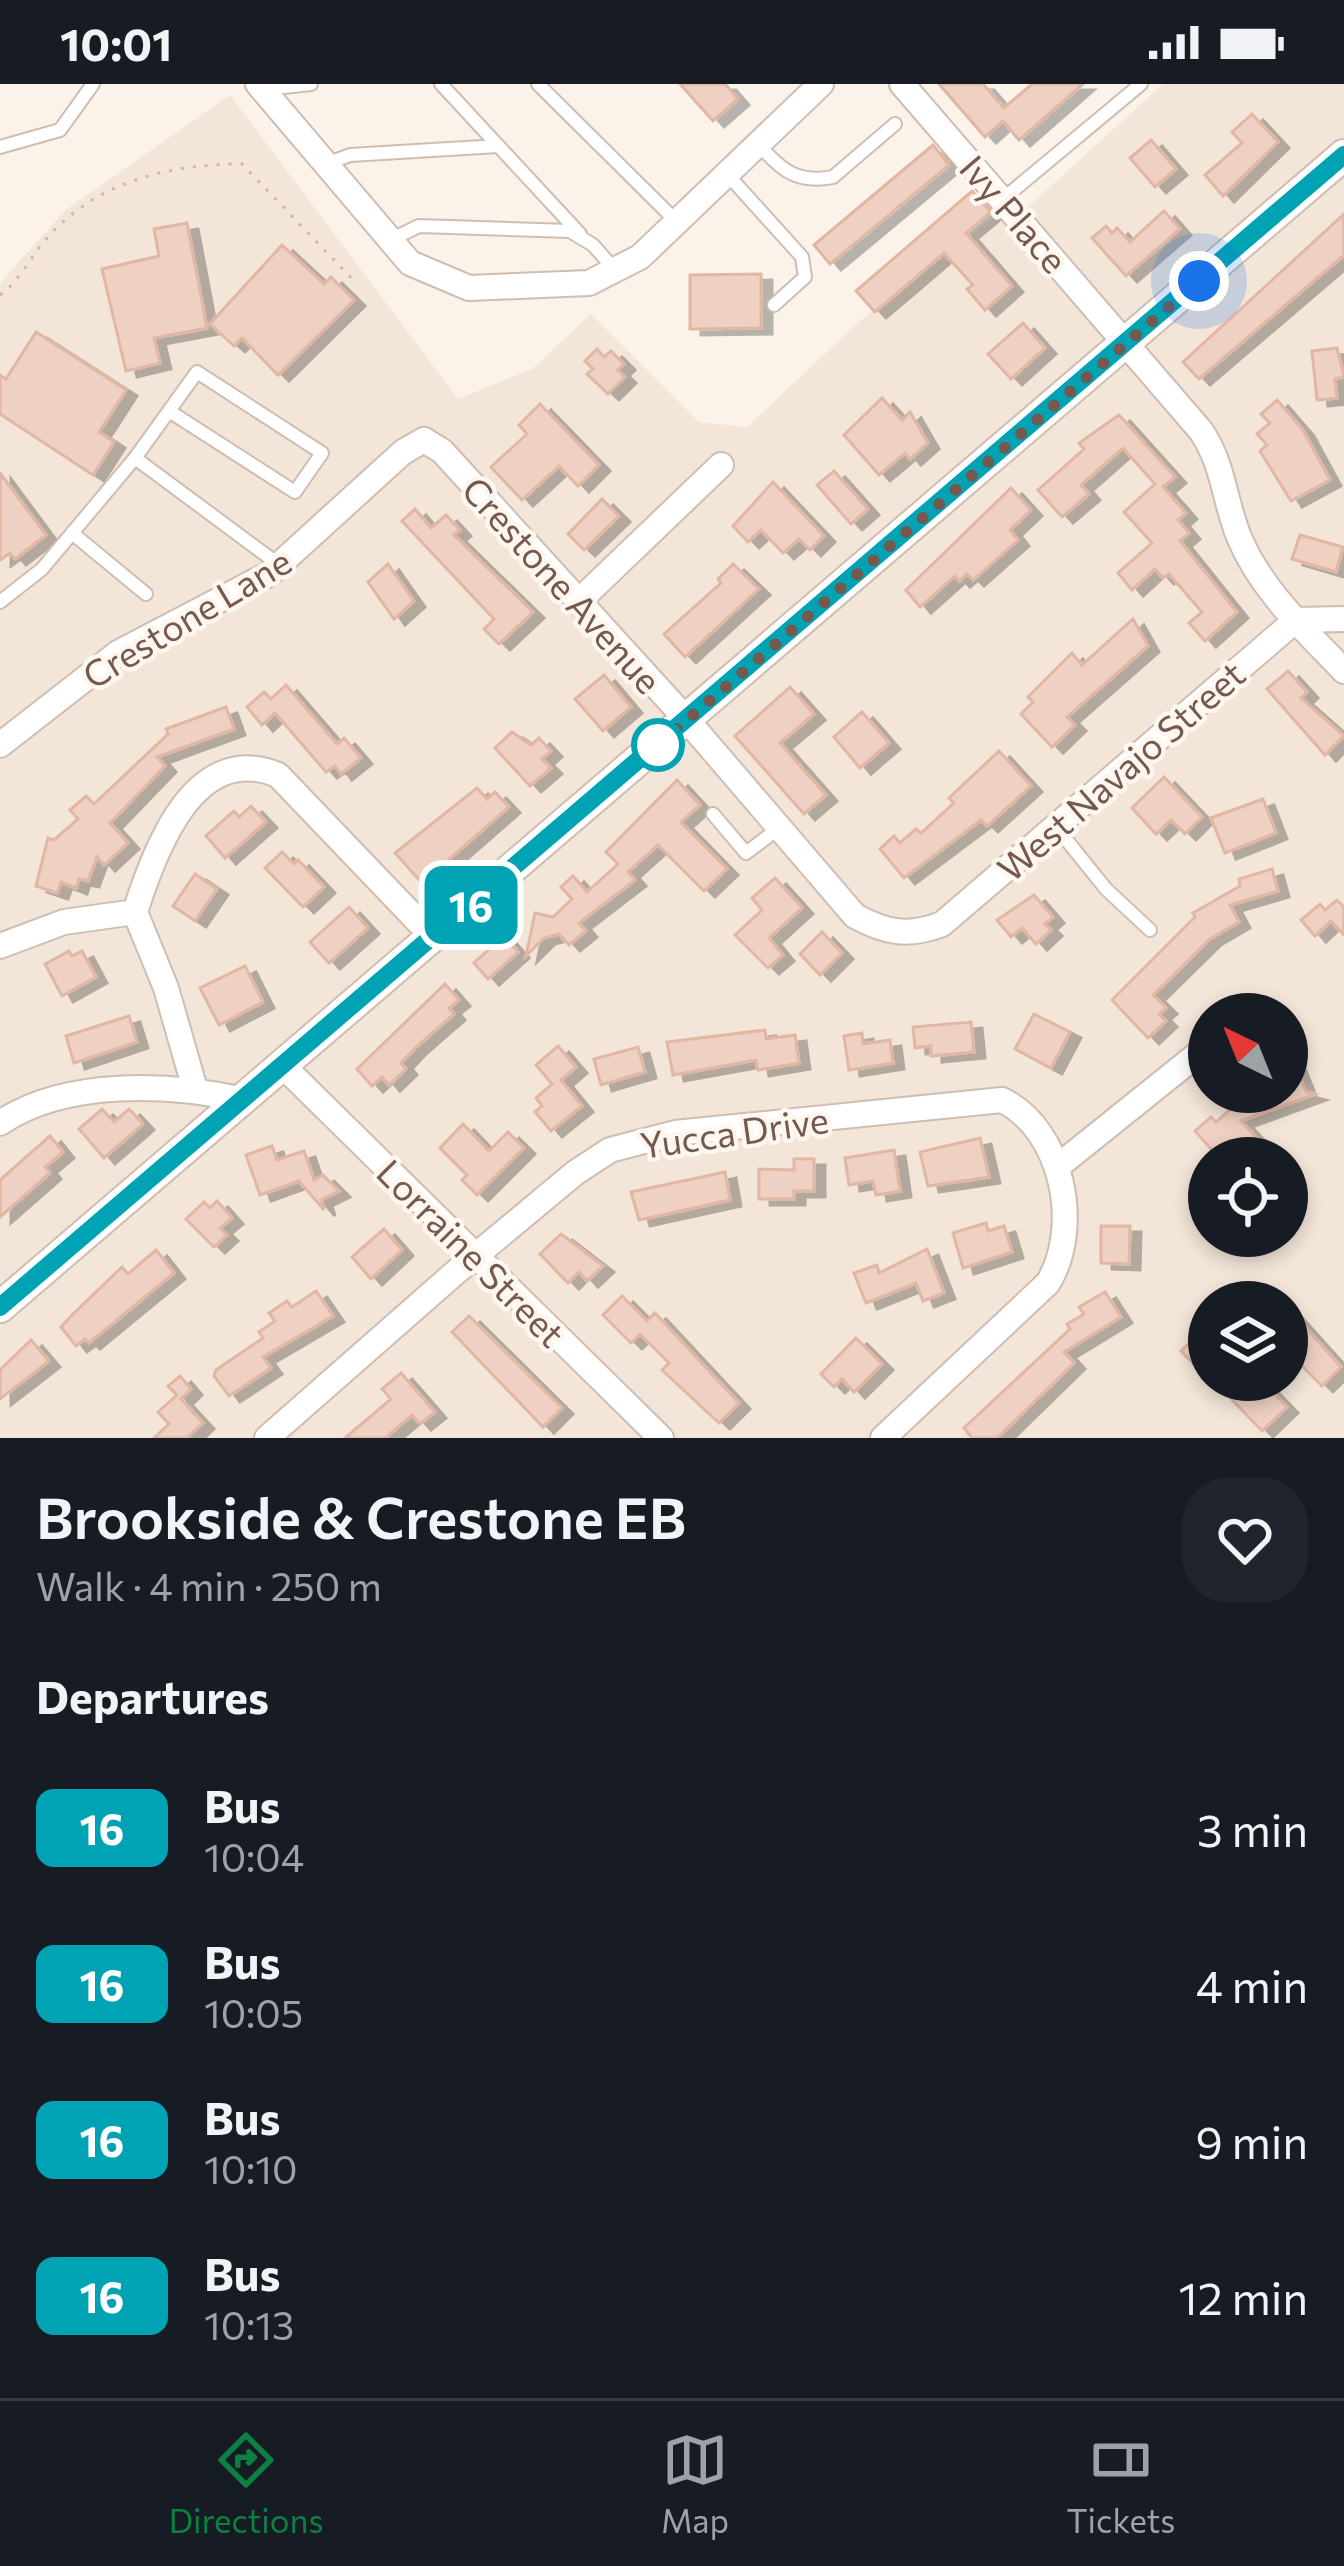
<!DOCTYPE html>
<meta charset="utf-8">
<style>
:root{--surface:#171b24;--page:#20242c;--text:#f1f3f6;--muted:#9ea1a6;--line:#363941;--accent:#0b8043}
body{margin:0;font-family:Commissioner,sans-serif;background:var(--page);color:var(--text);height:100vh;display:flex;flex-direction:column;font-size:45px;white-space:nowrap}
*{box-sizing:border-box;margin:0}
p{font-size:39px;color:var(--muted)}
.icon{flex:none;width:66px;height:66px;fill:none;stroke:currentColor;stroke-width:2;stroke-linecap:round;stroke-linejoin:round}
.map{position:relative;height:1354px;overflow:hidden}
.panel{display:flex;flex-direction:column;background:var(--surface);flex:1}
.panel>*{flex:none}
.badge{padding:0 24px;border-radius:18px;font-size:42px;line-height:78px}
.needle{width:78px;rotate:317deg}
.buttons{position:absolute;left:1188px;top:909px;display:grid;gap:24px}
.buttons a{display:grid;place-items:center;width:120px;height:120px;border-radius:50%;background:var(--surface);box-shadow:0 6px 18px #0003;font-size:60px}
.you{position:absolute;width:60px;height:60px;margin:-30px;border:9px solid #fff;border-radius:50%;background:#1a73e8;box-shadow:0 0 0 18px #1a73e833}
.map>.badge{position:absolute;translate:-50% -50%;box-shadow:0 0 0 6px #fff}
h2{padding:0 36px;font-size:45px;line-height:108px}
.round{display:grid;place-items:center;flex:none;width:126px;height:126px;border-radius:48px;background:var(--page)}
.head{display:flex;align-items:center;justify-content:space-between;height:204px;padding:0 36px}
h1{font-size:57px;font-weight:600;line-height:90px}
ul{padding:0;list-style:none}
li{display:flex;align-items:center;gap:36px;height:156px;padding:0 36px}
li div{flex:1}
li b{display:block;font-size:45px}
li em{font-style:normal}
li .badge{min-width:132px;font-weight:700;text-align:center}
.status{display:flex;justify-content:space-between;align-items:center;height:84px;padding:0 60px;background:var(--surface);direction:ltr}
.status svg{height:33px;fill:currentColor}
.menu{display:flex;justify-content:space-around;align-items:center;height:168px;border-top:3px solid var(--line);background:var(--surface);font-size:33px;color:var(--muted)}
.menu a{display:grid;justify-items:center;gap:6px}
.menu .on{color:var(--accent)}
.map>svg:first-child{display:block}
</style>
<div class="status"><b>10:01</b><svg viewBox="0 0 49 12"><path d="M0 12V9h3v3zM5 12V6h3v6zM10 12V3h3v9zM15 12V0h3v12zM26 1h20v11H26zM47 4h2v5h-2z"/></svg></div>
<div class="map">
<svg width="1344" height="1354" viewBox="0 0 1344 1354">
<defs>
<filter id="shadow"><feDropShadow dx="11" dy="6" stdDeviation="0" flood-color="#0004"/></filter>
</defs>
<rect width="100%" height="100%" fill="#fbf3ea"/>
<path fill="#f3e5d8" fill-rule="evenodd" d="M1163 0H1344V1354H0V200L31 164 67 125 230 11 458 315 532 285 591 230 699 338 747 343 860 237 994 133 1030 121ZM1209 930H1287V1008H1209ZM1209 1074H1287V1152H1209ZM1209 1218H1287V1296H1209Z"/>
<g fill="#efd1c3" stroke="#e1b7a4" stroke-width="3" filter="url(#shadow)">
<polygon points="680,0 725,0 738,15 713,37"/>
<polygon points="939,0 983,0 1004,24 1032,0 1083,0 1019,56 1003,37 985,53"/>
<polygon points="1252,30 1278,58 1223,112 1205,91 1242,59 1232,48"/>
<polygon points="1151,56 1176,85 1155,103 1130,74"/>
<polygon points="933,61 949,81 830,180 814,161"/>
<polygon points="972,107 991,128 966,149 1012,202 985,226 967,205 973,201 944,169 875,228 856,207"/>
<polygon points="1164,127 1180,145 1126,192 1092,154 1106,142 1112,149 1117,144 1130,158"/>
<polygon points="1344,130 1344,171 1199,295 1183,278"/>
<polygon points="187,139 207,244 154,254 160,279 126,287 102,185 159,172 154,145"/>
<polygon points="282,161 324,200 331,193 354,216 278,291 242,254 234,262 210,240"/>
<polygon points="761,190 761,244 690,245 690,191"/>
<polygon points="1023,239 1045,264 1011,295 988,270"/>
<polygon points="36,248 126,306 99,348 114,358 93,391 0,330 0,291 6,295"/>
<polygon points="1337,264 1344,293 1335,295 1337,314 1317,316 1312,267"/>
<polygon points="597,265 604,273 611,267 624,280 618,286 625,293 608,310 587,290 593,285 585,277"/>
<polygon points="882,314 902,336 910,328 928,359 910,375 905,369 879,391 844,351"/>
<polygon points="1277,316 1303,346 1330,396 1291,417 1260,367 1267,361 1257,350 1270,339 1261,330"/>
<polygon points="540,320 599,381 578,402 559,382 522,416 491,383 527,350 519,341"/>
<polygon points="1119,331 1175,393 1163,403 1186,429 1178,436 1189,449 1180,457 1237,528 1205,557 1189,539 1202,528 1169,490 1163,494 1155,485 1132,506 1118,489 1152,459 1124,428 1155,400 1123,364 1081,401 1089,410 1062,433 1038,406 1084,365 1079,359"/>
<polygon points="834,387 868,425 851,440 817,401"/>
<polygon points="0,389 46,451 15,475 10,469 0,476"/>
<polygon points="773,398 824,452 810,466 799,455 783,469 761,446 748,458 733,442"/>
<polygon points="1011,404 1031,426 1010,446 1018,456 973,496 967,490 959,497 955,492 920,523 906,506"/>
<polygon points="602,415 619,432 584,466 568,450"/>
<polygon points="415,425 431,444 446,431 460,446 454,451 533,528 499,560 484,545 494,535 402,437"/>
<polygon points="1300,451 1343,463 1336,488 1292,475"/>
<polygon points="388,480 414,517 394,535 368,498"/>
<polygon points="733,480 759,505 685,573 664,550 721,499 718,495"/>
<polygon points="1133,535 1148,562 1067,633 1075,641 1052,663 1021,630 1033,618 1028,613 1072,569 1082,581"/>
<polygon points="1288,587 1307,608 1301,614 1344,652 1325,671 1267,605"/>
<polygon points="604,591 631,623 603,647 575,615"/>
<polygon points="286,601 337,660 344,654 361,674 341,690 335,682 326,688 275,629 262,641 247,623 264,608 271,615"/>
<polygon points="790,603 814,630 780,659 826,711 804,730 735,652"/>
<polygon points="226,623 234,645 157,673 165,682 110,739 128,759 104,781 97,773 88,797 79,795 76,804 61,798 57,809 36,802 48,754 54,756 78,735 70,726 86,712 94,720 168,650 166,645"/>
<polygon points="862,628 889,659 860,684 834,653"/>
<polygon points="512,648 531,661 539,654 551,667 542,675 551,684 530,702 495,664"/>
<polygon points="999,667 1031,702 987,742 981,736 904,794 880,765 894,752 900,759 916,745 921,749 954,719 949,714"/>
<polygon points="1164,693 1202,733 1185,750 1171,736 1156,750 1132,724"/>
<polygon points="677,696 700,721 681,738 727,785 704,807 658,761 628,788 635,796 579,839 586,847 569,861 559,850 544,854 526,872 535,829 553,833 572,815 561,803 573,792 587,808 618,780 606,768"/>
<polygon points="477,704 487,715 495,708 509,723 422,799 395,769"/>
<polygon points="1263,715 1276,749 1225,769 1211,734"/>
<polygon points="251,722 266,738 225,774 206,752 234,727 239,733"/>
<polygon points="282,768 294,780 298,776 324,803 303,823 265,784"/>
<polygon points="1272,785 1278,807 1230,821 1239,838 1210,855 1153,911 1166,924 1159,930 1166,937 1148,954 1112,916 1195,833 1193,829 1240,802 1239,795"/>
<polygon points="195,790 217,805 195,837 173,822"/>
<polygon points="775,794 802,824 769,854 783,871 768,884 735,851 762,826 752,814"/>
<polygon points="1034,811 1053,833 1045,840 1051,846 1036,860 1022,844 1011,853 997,836"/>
<polygon points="1337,816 1344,823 1344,851 1331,837 1315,852 1301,836 1320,820 1325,826"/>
<polygon points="349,823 368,844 329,879 310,858"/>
<polygon points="822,848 842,869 820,891 800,870"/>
<polygon points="504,852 518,868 488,895 474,879"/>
<polygon points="69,867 72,872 82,867 96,893 62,912 45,880"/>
<polygon points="245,882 263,918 219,941 200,904"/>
<polygon points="445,900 459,916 449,924 454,930 415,964 401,979 406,985 389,1001 382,993 372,1002 357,985"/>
<polygon points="1034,930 1070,948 1051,984 1015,965"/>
<polygon points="129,932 137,958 74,979 66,952"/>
<polygon points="971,938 974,968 931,972 931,962 915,964 913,943"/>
<polygon points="765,946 766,955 795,951 799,979 758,986 756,976 673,991 667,958"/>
<polygon points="862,949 863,960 890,956 893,979 849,986 844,952"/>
<polygon points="1287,961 1306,1008 1315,1010 1241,1037 1266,1064 1255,1074 1238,1060 1219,1074 1195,1047 1211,1033 1216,1038 1244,1013 1242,1008 1287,1008"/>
<polygon points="558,962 576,983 561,996 582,1022 551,1047 535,1028 542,1022 536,1014 552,1000 536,981"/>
<polygon points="638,963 645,988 601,1001 594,975"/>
<polygon points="102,1025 114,1038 129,1025 143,1040 104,1074 79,1045"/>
<polygon points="463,1040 489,1067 508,1048 524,1064 477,1111 462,1096 467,1091 440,1064"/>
<polygon points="50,1052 63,1068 45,1083 50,1089 0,1133 0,1096"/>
<polygon points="980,1054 989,1093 928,1102 920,1068"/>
<polygon points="272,1062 277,1076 304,1067 314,1096 323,1091 339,1107 321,1116 324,1126 299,1097 260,1111 246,1071"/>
<polygon points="894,1066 900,1107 876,1111 873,1097 849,1101 845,1074"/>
<polygon points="794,1075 814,1075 814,1107 794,1107 794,1115 759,1115 759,1085 794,1086"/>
<polygon points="725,1088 730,1116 639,1136 631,1108"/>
<polygon points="217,1117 232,1134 220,1144 227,1151 214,1163 186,1135 204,1118 210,1124"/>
<polygon points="986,1139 988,1147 1004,1142 1012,1168 963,1184 953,1149"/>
<polygon points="1101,1142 1130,1142 1129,1180 1101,1179"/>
<polygon points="384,1145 402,1166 371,1195 352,1173"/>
<polygon points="561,1150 603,1182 587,1197 579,1188 568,1199 540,1170"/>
<polygon points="927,1165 944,1209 923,1217 916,1199 866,1219 854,1189 877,1181 879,1189"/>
<polygon points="156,1166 174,1189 89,1259 85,1255 76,1262 61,1243 71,1232 122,1183 128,1190"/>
<polygon points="316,1207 333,1232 263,1273 271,1284 229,1312 214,1292 216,1286 263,1254 259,1248 275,1237 269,1229 287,1217 292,1223"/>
<polygon points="1105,1208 1121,1233 1064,1268 1074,1279 997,1354 972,1354 964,1344 1070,1245 1067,1240 1084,1230 1079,1223"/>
<polygon points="622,1212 647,1237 655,1229 739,1319 719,1339 662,1286 669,1279 640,1250 631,1259 603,1231"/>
<polygon points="1287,1223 1341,1283 1322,1302 1287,1267"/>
<polygon points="469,1232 562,1324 543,1343 452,1248"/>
<polygon points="1209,1240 1209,1296 1181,1267"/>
<polygon points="856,1254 882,1280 854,1308 842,1295 834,1303 821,1290"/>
<polygon points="31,1256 49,1277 0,1315 0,1286"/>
<polygon points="401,1289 435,1328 420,1340 412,1331 385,1354 345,1354 391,1315 382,1305"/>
<polygon points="180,1292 191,1305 181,1315 203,1339 187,1354 154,1354 169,1340 158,1328 177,1311 168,1302"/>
<polygon points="1213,1296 1261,1296 1287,1323 1262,1347"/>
</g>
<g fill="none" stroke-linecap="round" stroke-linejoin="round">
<g stroke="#cfbdb2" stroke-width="16">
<g id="service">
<polyline points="441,0 580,150"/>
<polyline points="538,0 677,138"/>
<polyline points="265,5 311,0"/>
<path d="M758 60C781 86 797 100 833 93L895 40"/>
<polyline points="0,63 60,46 93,0"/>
<polyline points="326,80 350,71 498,62"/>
<polyline points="727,90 802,173 805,193 774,221"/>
<polyline points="1003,115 1141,0"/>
<polyline points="390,156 419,142 570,147 593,161 615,186"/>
<polyline points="135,374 197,288 322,369 295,408 169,327"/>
<polyline points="72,449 146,510"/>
<polyline points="0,518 42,485 135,374 278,480"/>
<polyline points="713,730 746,769 779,744"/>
<polyline points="1056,743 1106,805 1150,846"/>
</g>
</g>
<g stroke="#cfbdb2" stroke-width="28">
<g id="minor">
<polyline points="258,0 410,179 469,204 589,199 640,173 821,0"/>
<path d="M902 0 1201 347C1224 381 1224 416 1239 453 1261 506 1305 546 1344 587"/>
<polyline points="579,517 721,381"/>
<path d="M0 661 118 569 269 490 403 368 424 356 442 367 687 636 855 832C886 849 909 853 942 840L1296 536 1344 535"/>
<polyline points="0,862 64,838 135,828"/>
<polyline points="1255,930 1262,925"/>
<polyline points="283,982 661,1354"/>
<path d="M195 1005 166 904 135 828C154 768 194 656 278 691L433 853"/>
<path d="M0 1039C65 995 170 999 243 1016"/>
<polyline points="1057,1083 1209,961"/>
<path d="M267 1354 456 1188 575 1089 610 1066 675 1049 1002 1016C1063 1046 1082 1143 1048 1199L883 1354"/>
</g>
</g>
<g stroke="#cfbdb2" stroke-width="34">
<polyline id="tertiary" points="0,1223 1344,71"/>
</g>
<path stroke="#d4b4a6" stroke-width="3" stroke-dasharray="3 9" stroke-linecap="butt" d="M0 211C18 199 32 171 47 154 96 98 169 80 242 80L357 200"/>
<use href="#service" stroke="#fff" stroke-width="12"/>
<use href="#minor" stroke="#fff" stroke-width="24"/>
<use href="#tertiary" stroke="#fff" stroke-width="30"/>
</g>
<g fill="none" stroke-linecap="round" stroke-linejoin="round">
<g stroke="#fff" stroke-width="27">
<polyline id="line" points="0,1223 1344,71"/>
</g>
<use href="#line" stroke="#00a3b4" stroke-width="18"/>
<polyline stroke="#75594e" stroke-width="12" stroke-dasharray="0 21.6" points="658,661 651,667 1199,197"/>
</g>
<circle fill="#fff" stroke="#00a3b4" stroke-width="6" cx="658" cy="661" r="24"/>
<g text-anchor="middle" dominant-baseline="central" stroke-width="9" stroke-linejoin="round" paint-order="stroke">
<g font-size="36" fill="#75594e" stroke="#fef7f0">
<text transform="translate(1015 129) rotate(49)">Ivy Place</text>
<text transform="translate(563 500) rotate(48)">Crestone Avenue</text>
<text transform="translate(186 533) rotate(-31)">Crestone Lane</text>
<text transform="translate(1120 686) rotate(-41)">West Navajo Street</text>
<text transform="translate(734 1047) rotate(-8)">Yucca Drive</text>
<text transform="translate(472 1168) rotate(45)">Lorraine Street</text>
</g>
</g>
</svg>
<div class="buttons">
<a><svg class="needle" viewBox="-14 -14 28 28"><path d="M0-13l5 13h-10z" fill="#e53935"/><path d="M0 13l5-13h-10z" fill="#9ea1a6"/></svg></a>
<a><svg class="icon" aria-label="locate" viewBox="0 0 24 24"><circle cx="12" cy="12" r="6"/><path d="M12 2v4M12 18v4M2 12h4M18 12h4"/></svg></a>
<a><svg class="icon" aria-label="layers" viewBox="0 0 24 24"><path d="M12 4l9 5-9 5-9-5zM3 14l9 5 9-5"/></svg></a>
</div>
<div class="you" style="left:1199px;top:197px"></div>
<b class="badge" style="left:471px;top:821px;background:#00a3b4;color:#fff">16</b>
</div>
<section class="panel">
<div class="head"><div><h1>Brookside &amp; Crestone EB</h1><p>Walk · 4 min · 250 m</p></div><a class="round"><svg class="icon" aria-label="heart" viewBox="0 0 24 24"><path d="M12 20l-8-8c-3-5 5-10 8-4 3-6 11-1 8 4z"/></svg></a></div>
<h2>Departures</h2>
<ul>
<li><span class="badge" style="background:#00a3b4;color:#fff">16</span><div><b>Bus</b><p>10:04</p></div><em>3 min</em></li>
<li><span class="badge" style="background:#00a3b4;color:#fff">16</span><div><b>Bus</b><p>10:05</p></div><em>4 min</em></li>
<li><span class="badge" style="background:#00a3b4;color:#fff">16</span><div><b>Bus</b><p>10:10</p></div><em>9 min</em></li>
<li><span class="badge" style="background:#00a3b4;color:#fff">16</span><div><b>Bus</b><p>10:13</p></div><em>12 min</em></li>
</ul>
</section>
<nav class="menu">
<a class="on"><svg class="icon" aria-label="directions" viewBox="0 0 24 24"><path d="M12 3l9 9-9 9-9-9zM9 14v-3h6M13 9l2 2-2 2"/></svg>Directions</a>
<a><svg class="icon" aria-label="map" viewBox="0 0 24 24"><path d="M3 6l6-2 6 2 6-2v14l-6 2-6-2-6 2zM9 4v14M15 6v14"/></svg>Map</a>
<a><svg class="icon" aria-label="tickets" viewBox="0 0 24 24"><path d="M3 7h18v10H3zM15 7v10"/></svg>Tickets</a>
</nav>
